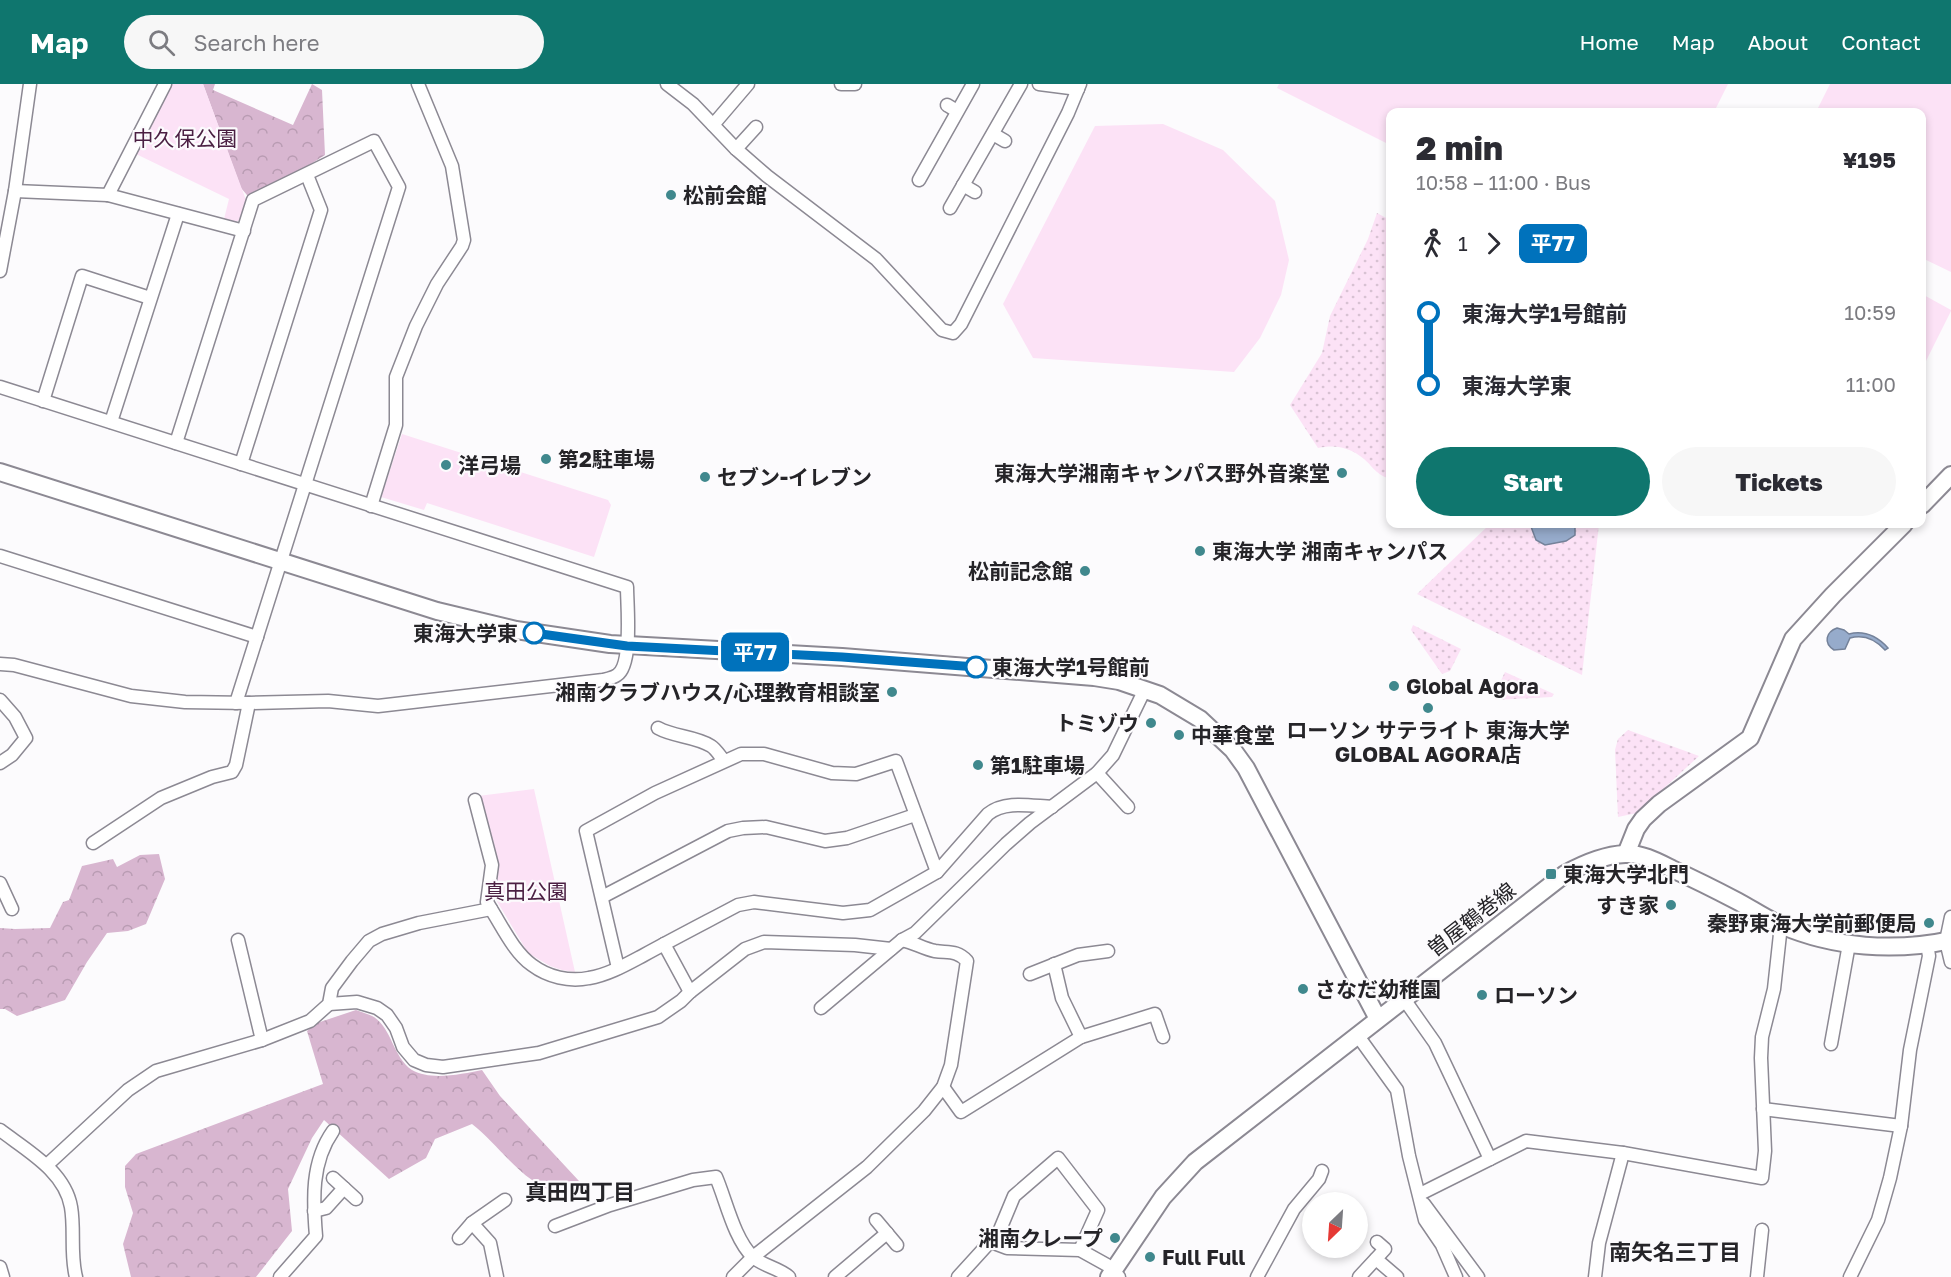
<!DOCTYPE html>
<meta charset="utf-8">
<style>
:root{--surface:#fff;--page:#f7f7f7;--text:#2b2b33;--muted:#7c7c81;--accent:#0f766e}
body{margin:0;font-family:"Golos Text","Noto Sans JP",sans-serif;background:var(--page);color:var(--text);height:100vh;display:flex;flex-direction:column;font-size:22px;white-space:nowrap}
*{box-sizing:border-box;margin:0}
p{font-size:20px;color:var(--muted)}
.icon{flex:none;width:33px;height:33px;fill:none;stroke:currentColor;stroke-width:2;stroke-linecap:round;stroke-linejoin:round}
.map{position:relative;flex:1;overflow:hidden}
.side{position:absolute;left:1386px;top:24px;width:540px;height:420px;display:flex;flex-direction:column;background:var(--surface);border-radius:12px;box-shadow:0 3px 9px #0003}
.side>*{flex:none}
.badge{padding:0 12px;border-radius:9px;font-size:21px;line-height:39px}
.needle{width:39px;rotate:205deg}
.tools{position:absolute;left:1302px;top:1108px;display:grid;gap:12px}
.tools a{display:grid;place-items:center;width:66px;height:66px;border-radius:50%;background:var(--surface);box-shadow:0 3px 9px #0003;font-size:30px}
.map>.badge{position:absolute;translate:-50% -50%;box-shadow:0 0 0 3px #fff}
.legs{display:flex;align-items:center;gap:9px;height:66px;padding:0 30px;font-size:20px}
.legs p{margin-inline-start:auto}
.summary{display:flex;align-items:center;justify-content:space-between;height:102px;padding:0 30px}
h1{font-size:33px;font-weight:800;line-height:45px}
.action{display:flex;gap:12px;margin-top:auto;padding:12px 30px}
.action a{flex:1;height:69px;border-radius:36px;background:var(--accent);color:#fff;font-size:24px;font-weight:800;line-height:69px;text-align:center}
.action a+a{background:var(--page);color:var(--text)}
ul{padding:0 30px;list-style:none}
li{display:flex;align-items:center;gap:21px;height:72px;font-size:22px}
li i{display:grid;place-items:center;width:9px;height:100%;margin:0 8px;background:currentColor}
li i::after{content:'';width:15px;height:15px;margin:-8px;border:4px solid;border-radius:50%;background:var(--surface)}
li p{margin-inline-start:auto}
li:first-child i{background:linear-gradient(#0000 50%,currentColor 0)}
li:last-child i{background:linear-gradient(currentColor 50%,#0000 0)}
header{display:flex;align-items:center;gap:36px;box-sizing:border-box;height:84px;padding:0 30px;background:var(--accent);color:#fff}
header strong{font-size:28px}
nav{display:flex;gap:33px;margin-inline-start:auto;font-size:21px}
.search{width:420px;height:54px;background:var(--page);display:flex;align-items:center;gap:15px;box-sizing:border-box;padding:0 21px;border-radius:33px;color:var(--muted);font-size:22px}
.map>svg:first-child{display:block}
</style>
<header>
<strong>Map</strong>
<div class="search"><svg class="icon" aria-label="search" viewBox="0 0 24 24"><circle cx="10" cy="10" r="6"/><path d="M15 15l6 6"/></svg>Search here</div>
<nav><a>Home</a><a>Map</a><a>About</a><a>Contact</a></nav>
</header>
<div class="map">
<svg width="1951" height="1193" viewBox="0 0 1951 1193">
<defs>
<pattern id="grass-dots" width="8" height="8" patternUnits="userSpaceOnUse" patternTransform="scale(1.5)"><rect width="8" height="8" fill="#fce2f6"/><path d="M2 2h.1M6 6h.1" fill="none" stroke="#d8c2d3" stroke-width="1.8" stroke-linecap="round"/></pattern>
<pattern id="forest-crowns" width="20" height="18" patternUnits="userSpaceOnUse" patternTransform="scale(1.5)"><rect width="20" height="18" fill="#d8b6d0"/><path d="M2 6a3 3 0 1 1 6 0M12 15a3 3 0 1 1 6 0" fill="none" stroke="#b99cb3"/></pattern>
</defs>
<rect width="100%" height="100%" fill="#fcfbfd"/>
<g fill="url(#grass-dots)">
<path d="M1377 129 1390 136V395C1373 389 1373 381 1360 372 1346 362 1333 361 1318 364L1290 321 1322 269 1330 232 1368 155Z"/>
<polygon points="1490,440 1599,440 1582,591 1417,510"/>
<polygon points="1413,541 1461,565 1450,587 1442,590 1411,546"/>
<polygon points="1505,588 1554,610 1552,613 1495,616 1496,607"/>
<polygon points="1628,646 1699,672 1637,729 1618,733 1615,666 1618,655"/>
</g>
<g fill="url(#forest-crowns)">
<polygon points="203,0 215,0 213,6 293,41 312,0 322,6 325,71 252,117 241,104"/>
<polygon points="159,770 165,795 146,840 128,847 107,849 87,878 65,916 17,932 5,925 0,925 0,844 15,845 50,844 63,818 69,816 82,782 113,775 117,783 140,771"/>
<path d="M356 926C361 928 369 930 374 933 392 945 393 973 412 986 431 997 462 990 482 986L500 1012 579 1097 559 1109C523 1100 500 1062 472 1040L435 1055 426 1074 389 1095 324 1036 312 1054 288 1105 292 1147 256 1193H131L123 1160 133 1129 125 1103V1082L136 1070 323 1000 307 947 317 939Z"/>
</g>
<g fill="#fce2f6">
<polygon points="171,0 203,0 246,116 241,135 234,139 224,135 229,115 136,70"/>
<polygon points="1279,0 1728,0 1714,28 1390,28 1390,61 1277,4"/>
<polygon points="1830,0 1951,0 1951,188 1922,174 1922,28 1816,28"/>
<polygon points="1163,40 1223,66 1275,117 1289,176 1281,211 1260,254 1234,288 1033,274 1003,220 1095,42"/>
<polygon points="1922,210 1951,226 1951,227 1922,285"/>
<polygon points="402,350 608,416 611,421 594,473 427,419 424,426 381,413"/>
<polygon points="534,705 575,888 562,886 550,882 528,869 495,814 497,775 494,759 478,712"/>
</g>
<g fill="#96abcb" stroke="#74829a" stroke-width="1.5">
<polygon points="1530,440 1575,440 1575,451 1566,457 1545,461 1536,456"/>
<path d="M1837 544 1844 546 1849 550C1865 546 1877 552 1888 564L1885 566C1875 555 1864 550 1850 554L1845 565 1834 566C1823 559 1826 548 1837 544Z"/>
</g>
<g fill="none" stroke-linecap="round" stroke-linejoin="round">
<g stroke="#8c8993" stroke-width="15">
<g id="street">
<polyline points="667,0 693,20 736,65 767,92 876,175 942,246 953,249 961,240 1068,29 1080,0"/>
<polyline points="841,0 855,0"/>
<polyline points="1039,0 1078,5"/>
<polyline points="947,21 957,27"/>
<polyline points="713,41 748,0"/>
<polyline points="993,50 1005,57"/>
<polyline points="736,65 756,43"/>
<polyline points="919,96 973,0"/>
<polyline points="963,101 975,108"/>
<polyline points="15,107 108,111 244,147"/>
<polyline points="108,111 165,0"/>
<polyline points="950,124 1021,0"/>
<polyline points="0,187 15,107 30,0"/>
<path d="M0 303 627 503C627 521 633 581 617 591 613 594 607 595 603 596L378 622 328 617 249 619 185 618 131 612 14 581 0 580"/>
<polyline points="43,317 82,192 150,214"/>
<polyline points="111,338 178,130"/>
<polyline points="176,359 253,116 374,57 399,103 236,619"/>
<polyline points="241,380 321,126 307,91"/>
<polyline points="371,422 396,341 396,293 416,242 437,200 462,162 464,156 452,82 418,0"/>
<polyline points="0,472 257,553"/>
<polyline points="0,616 15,633 26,654 12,671 0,679"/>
<path d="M658 644C674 653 695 652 711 662 716 665 720 672 724 677"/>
<polyline points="1097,689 1128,723"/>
<path d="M475 716 492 781 487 818 491 825C503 844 514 868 532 881 548 893 569 898 589 894 608 891 627 880 644 871 675 854 706 838 738 821L754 818 843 829 870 826 937 788 988 730C1005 716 1031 722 1052 723"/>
<polyline points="93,759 161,714 212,693 232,688 236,681 249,619"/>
<polyline points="0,799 12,825"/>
<polyline points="602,813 728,747 743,744 766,743 825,757 847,754 915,731"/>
<polyline points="1951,833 1946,857 1951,878"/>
<polyline points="238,856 262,956"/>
<polyline points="664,860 690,908"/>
<polyline points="1054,880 1062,914 1081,953"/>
<polyline points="618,884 586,747 655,709 741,670 764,670 832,689 856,690 896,677 937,788"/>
<polyline points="1030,890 1078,871 1108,867"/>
<polyline points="1404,915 1435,959 1490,1075"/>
<polyline points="329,920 357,918 377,924 387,931 396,944 403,963 414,976 426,981 443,983 539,969 658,933 681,917 690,908 745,865 764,858 855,861 891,865"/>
<polyline points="821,924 902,856 915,849 1006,760 1030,739 1097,689 1113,671 1145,605"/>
<polyline points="1358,952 1397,1006 1409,1072 1425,1136 1442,1161 1456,1193"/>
<polyline points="1831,960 1849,860"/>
<polyline points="943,1003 961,1028 1081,953 1155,930 1163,953"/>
<polyline points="1763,1025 1901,1042"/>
<path d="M0 1046C26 1066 65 1087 71 1123 75 1146 70 1170 76 1193"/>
<polyline points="47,1081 128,1006 156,987 262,956 310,937 329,920 332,904 352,877 369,857 382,850 419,839 491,825"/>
<polyline points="333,1094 356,1115"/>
<polyline points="1420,1110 1526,1057 1623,1069 1762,1094 1765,1067 1761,974 1762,953 1774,905 1781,841"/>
<polyline points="1424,1120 1478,1193"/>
<polyline points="314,1127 326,1124 344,1104"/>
<polyline points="876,1136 897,1161"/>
<polyline points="472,1139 490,1159 497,1193"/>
<path d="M555 1142 610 1121 693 1096 716 1093C726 1116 734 1155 753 1173 763 1182 779 1184 789 1193"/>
<polyline points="459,1154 472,1139 505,1116"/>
<polyline points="991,1158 1007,1164 1080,1166 1107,1181 1119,1193"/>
<polyline points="1376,1175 1397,1193"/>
<polyline points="0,1183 3,1193"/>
<path d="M280 1193 316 1152C313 1116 311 1078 333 1047"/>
<path d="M733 1193 753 1173 867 1083 924 1027 943 1003 951 981 967 877C957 866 948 869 935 867 924 865 913 858 902 856"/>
<polyline points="835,1193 887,1149"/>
<polyline points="958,1193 999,1148 1014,1112 1058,1074 1098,1126 1080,1166"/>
<polyline points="1257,1193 1294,1125 1319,1095 1322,1087"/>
<polyline points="1359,1193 1385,1165 1377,1158"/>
<polyline points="1595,1193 1599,1159 1623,1069"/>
<polyline points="1757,1193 1762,1146"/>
<polyline points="1850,1193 1878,1136 1890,1094 1901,1042 1910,966 1929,872 1927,860"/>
</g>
</g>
<g stroke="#8c8993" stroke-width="20">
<g id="secondary">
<polyline points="0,388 437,527 516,546 610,560 842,573 1094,593 1119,597 1160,611 1200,635 1233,666 1246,684 1378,935"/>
<polyline points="1922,421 1951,391"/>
<polyline points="1626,770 1636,745 1643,735 1659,720 1750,654 1793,555 1833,511 1904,440"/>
<path d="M1109 1193 1163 1113 1195 1078 1565 790C1583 780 1604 771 1625 770 1642 769 1658 778 1672 785 1694 795 1716 806 1737 817 1752 825 1766 835 1781 841 1834 864 1895 868 1951 856"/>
</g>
</g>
<use href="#street" stroke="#fff" stroke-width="12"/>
<use href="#secondary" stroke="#fff" stroke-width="16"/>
</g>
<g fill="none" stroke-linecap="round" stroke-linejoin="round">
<g stroke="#fff" stroke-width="14">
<polyline id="line-1" points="534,549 627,562 842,573 976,583"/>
</g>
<use href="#line-1" stroke="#0072bc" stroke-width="9"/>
</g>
<g fill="#40888d" stroke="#fcfbfd" stroke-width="2">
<circle cx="671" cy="111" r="6"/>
<circle cx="546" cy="375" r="6"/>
<circle cx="446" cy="381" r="6"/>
<circle cx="1342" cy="389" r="6"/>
<circle cx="705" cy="393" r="6"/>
<circle cx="1200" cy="467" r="6"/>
<circle cx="1085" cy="487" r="6"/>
<circle cx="1394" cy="602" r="6"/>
<circle cx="892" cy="608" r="6"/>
<circle cx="1428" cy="624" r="6"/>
<circle cx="1151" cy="639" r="6"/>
<circle cx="1179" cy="651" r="6"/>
<circle cx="978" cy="681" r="6"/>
<rect x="1545" y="784" width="12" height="12" rx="3"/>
<circle cx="1671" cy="821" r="6"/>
<circle cx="1929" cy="839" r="6"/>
<circle cx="1303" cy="905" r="6"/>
<circle cx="1482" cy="911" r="6"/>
<circle cx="1115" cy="1154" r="6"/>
<circle cx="1150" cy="1173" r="6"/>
</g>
<g fill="#fff" stroke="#0072bc" stroke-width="3">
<circle cx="534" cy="549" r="10"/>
<circle cx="976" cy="583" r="10"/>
</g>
<g text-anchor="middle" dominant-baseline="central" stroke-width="4.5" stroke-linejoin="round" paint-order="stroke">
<g font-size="21" fill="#4b2043" stroke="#fcfbfd">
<text x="185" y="54">中久保公園</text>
<text x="526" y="807">真田公園</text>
</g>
<g font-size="21" font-weight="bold" fill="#252428" stroke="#fcfbfd" text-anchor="start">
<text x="683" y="111">松前会館</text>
<text x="558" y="375">第2駐車場</text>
<text x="458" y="381">洋弓場</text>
<text x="1330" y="389" text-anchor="end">東海大学湘南キャンパス野外音楽堂</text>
<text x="717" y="393">セブン-イレブン</text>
<text x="1212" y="467">東海大学 湘南キャンパス</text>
<text x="1073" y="487" text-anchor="end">松前記念館</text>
<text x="1406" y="602">Global Agora</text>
<text x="880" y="608" text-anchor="end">湘南クラブハウス/心理教育相談室</text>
<text x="1139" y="639" text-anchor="end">トミゾウ</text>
<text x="1428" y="646" text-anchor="middle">ローソン サテライト 東海大学<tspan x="1428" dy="24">GLOBAL AGORA店</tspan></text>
<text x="1191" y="651">中華食堂</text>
<text x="990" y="681">第1駐車場</text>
<text x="1563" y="790">東海大学北門</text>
<text x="1659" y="821" text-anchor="end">すき家</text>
<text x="1917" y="839" text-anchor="end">秦野東海大学前郵便局</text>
<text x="1315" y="905">さなだ幼稚園</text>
<text x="1494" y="911">ローソン</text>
<text x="1103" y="1154" text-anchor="end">湘南クレープ</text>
<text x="1162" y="1173">Full Full</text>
</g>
<g font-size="21" font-weight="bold" fill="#252428" stroke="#fcfbfd" text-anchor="end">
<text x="518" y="549">東海大学東</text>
<text x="992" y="583" text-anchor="start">東海大学1号館前</text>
</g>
<g font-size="21" fill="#252428" stroke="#fcfbfd">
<text transform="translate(1471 835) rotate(-38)">曽屋鶴巻線</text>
</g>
<g font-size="22" font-weight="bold" fill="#252428" stroke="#fcfbfd">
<text x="580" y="1107">真田四丁目</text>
<text x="1675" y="1167">南矢名三丁目</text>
</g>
</g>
</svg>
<div class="tools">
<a><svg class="needle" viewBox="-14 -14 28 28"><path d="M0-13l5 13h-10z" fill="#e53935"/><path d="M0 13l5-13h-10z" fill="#7c7c81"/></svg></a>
</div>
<b class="badge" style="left:755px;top:568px;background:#0072bc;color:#fff">平77</b>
<section class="side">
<div class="summary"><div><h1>2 min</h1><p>10:58 – 11:00 · Bus</p></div><b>¥195</b></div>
<div class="legs"><svg class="icon" aria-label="walk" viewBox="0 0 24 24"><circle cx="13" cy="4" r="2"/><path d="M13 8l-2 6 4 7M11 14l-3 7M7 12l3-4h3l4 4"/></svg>1<svg class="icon" aria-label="forward" viewBox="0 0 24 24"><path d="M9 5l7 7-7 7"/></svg><b class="badge" style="background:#0072bc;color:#fff">平77</b></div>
<ul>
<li><i style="color:#0072bc"></i><b>東海大学1号館前</b><p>10:59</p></li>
<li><i style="color:#0072bc"></i><b>東海大学東</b><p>11:00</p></li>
</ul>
<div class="action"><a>Start</a><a>Tickets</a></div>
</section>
</div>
